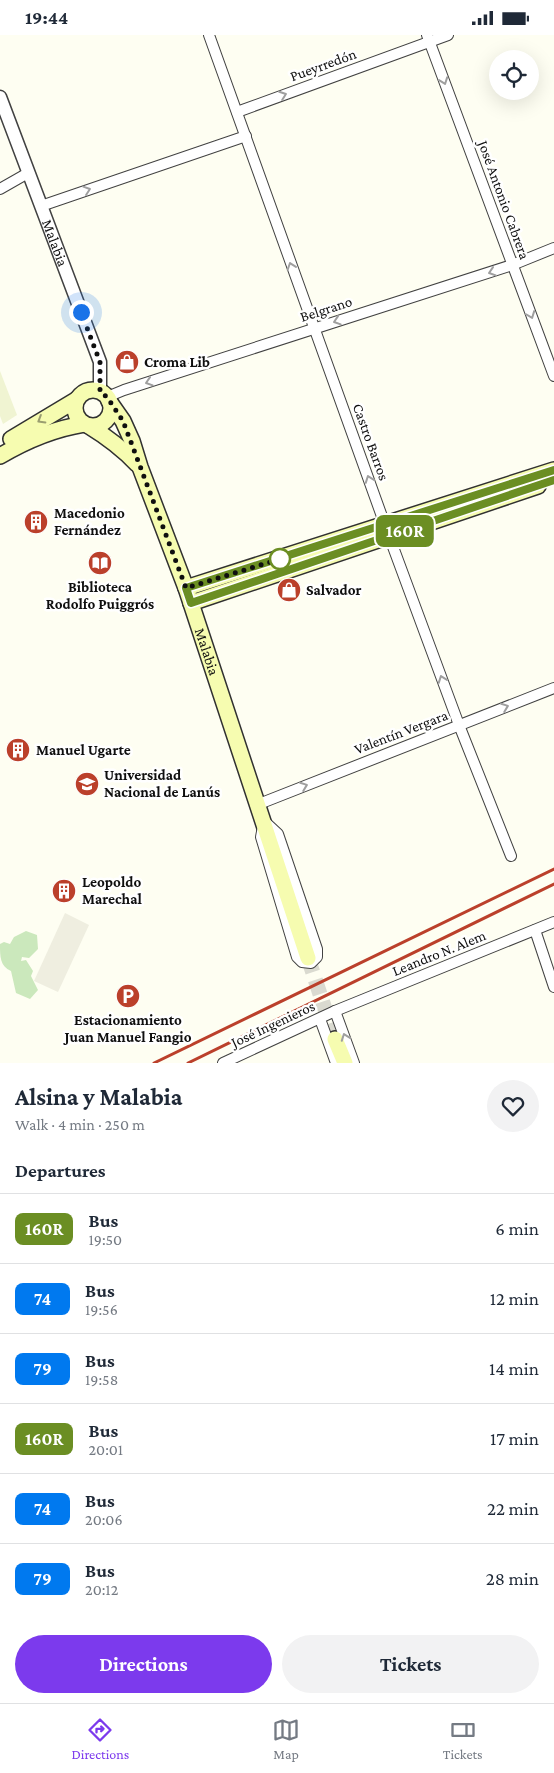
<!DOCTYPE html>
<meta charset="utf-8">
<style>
:root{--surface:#fff;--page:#f2f2f3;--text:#1f2937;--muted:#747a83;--line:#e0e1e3;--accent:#7c3aed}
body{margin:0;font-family:"Crimson Pro",serif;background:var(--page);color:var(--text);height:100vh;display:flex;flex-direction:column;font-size:19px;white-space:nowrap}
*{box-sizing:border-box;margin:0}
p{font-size:16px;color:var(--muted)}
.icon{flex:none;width:28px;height:28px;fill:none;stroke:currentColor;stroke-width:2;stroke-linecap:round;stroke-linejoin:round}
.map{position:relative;height:1028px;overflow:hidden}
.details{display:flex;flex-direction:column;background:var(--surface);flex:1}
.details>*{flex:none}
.badge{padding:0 10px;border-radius:8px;font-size:18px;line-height:32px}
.buttons{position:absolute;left:489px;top:15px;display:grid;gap:10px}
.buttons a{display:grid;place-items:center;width:50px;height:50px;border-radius:50%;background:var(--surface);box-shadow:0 5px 20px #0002;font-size:25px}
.you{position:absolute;width:25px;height:25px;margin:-12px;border:4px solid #fff;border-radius:50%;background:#1a73e8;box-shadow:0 0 0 8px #1a73e833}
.map>.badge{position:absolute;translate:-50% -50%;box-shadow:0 0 0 2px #fff}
h2{padding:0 15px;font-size:19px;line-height:45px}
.round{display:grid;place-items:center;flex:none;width:52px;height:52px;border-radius:26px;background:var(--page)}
.head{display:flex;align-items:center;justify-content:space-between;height:85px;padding:0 15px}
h1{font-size:24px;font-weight:700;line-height:38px}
.primary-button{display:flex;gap:10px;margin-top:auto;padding:10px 15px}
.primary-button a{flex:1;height:58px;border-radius:30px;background:var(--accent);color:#fff;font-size:20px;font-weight:700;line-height:58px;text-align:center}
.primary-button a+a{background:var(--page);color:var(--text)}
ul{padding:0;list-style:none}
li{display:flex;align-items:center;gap:15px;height:70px;padding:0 15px;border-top:1px solid var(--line)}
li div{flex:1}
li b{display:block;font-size:19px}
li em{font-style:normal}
li .badge{min-width:55px;font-weight:700;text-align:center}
.status{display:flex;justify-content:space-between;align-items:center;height:35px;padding:0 25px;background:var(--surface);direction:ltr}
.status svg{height:14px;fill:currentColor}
.menu{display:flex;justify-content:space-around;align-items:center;height:70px;border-top:1px solid var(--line);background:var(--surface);font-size:14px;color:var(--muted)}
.menu a{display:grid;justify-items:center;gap:2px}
.menu .on{color:var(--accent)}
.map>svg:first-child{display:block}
</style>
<div class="status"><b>19:44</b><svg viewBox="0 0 49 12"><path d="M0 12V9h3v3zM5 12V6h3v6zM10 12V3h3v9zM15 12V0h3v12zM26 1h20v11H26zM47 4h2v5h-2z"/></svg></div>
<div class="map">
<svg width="554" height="1028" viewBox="0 0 554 1028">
<rect width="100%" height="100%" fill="#fefef2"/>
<polygon fill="#f0f4d2" points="0,336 17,380 3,389 0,381"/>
<path fill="#cbe8bc" d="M26 896 37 900 38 914 29 923 22 922 21 926 26 925 33 936 31 941 38 955 30 964 16 958 11 936C0 931 0 922 0 909L4 907 10 909 14 902Z"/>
<polygon fill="#efeee0" points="65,878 89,890 58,957 34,946"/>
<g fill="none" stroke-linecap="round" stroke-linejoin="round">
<polyline stroke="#dadad0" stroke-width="15" stroke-dasharray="15 8" stroke-linecap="butt" points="308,923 335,1004"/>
<g stroke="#424242" stroke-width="12">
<g id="minor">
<polyline points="209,0 389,501 459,690 511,821"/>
<polyline points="427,0 554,341"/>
<polyline points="237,77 448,0"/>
<polyline points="0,154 28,138"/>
<polyline points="41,171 246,101"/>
<polyline points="107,362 124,355 512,230 554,213"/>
<polyline points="259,769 554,653"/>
<polygon points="264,786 278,799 317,914 317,922 311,928 302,927 297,922 261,802"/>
<polyline points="535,895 554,952"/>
<polyline points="335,976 354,1028"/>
<polyline points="320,984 336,1028"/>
<polyline points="223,1028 335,976 554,887"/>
</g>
</g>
<g stroke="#424242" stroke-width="15">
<g id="tertiary">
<path id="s1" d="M0 62 100 327V357"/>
</g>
</g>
<g stroke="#313131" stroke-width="18">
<g id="secondary">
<circle cx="93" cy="373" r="18"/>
<path id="s2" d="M109 366 123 386 132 406 140 432 186 553 308 923"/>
<path d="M89 391C107 402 122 413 137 429"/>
<polyline points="11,404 76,365"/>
<path d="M0 421C27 405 53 394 84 389"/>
<polyline points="186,553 554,435"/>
<polyline points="191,568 538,451"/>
<polyline points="335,1004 345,1028"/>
</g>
</g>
<use href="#minor" stroke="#fff" stroke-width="10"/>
<use href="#tertiary" stroke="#fff" stroke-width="12"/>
<use href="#secondary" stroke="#f6fcb0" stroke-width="15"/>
<g stroke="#bb402b" stroke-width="3">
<polyline points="154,1028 554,834"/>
<polyline points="188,1028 554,849"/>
</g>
</g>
<defs><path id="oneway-chevron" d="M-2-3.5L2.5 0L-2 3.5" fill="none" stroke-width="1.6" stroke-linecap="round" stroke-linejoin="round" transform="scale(1.25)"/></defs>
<g stroke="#9f9f9f">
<use href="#oneway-chevron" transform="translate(444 46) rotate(70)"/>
<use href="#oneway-chevron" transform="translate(283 60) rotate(-20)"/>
<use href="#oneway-chevron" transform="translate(87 155) rotate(-19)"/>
<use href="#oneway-chevron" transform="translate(291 231) rotate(-109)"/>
<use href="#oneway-chevron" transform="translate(492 237) rotate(162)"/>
<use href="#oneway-chevron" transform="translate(531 280) rotate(69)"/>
<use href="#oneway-chevron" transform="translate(337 286) rotate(162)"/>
<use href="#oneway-chevron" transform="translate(149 347) rotate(162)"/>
<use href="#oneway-chevron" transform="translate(369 444) rotate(-110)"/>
<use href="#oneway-chevron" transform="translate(442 644) rotate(-110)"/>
<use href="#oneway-chevron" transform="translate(505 672) rotate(-21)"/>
<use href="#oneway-chevron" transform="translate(304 751) rotate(-21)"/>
<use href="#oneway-chevron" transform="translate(345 1002) rotate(-110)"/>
</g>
<use stroke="#9a9d70" href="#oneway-chevron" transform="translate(41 385) rotate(149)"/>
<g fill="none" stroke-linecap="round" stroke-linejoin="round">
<g stroke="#fff" stroke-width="11">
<polyline id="line" points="554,435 186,553 191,568 554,445"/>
</g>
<use href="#line" stroke="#6b8e23" stroke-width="8"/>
<polyline stroke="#0f0f0f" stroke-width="5" stroke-dasharray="0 9" points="81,277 100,327 100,357 107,362 123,386 186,553 280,524"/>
</g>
<defs>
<g id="shop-disc" transform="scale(1.25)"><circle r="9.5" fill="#bb402b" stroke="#fff"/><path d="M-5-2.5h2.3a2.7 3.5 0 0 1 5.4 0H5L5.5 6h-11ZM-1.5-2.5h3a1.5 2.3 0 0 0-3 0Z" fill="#fff"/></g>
<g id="building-disc" transform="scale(1.25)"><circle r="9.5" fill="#bb402b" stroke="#fff"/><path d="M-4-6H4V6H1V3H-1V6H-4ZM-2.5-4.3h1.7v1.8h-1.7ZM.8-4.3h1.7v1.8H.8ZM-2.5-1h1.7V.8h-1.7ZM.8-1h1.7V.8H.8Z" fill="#fff"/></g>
<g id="library-disc" transform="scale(1.25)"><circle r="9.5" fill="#bb402b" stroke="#fff"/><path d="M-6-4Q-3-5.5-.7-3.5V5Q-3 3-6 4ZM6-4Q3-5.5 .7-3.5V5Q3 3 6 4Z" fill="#fff"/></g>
<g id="university-disc" transform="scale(1.25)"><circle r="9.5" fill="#bb402b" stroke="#fff"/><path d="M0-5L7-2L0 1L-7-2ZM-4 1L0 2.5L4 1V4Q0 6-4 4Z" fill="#fff"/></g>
<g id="parking-disc" transform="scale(1.25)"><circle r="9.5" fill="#bb402b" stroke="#fff"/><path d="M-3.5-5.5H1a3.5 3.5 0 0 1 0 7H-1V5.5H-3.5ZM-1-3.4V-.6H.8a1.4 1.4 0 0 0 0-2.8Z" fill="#fff"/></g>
</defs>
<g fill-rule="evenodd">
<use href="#shop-disc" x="127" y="327"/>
<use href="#building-disc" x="36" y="487"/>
<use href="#library-disc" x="100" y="528"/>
<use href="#shop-disc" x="289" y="555"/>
<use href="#building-disc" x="18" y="715"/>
<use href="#university-disc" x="87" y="749"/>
<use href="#building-disc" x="64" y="856"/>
<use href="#parking-disc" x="128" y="961"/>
</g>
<circle fill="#fff" stroke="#6b8e23" stroke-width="2.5" cx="280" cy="524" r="10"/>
<g text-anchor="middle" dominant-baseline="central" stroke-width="5" stroke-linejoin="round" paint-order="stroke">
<g font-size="15" fill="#0f0f0f" stroke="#fff">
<text transform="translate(323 30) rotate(-20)">Pueyrredón</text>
<text transform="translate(504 165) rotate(70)">José Antonio Cabrera</text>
<text stroke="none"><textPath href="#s1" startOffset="156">Malabia</textPath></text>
<text transform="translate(326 274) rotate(-18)">Belgrano</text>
<text transform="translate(371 407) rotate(70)">Castro Barros</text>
<text stroke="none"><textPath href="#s2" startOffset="270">Malabia</textPath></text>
<text transform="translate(401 697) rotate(-21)">Valentín Vergara</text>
<text transform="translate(439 918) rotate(-22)">Leandro N. Alem</text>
<text transform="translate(273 989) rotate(-25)">José Ingenieros</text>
</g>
<g font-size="15" font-weight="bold" fill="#0f0f0f" stroke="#fff" text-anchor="start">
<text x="144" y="327">Croma Lib</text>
<text x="54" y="478">Macedonio<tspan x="54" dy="17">Fernández</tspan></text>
<text x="100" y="552" text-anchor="middle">Biblioteca<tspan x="100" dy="17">Rodolfo Puiggrós</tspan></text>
<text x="306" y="555">Salvador</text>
<text x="36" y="715">Manuel Ugarte</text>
<text x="104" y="740">Universidad<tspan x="104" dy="17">Nacional de Lanús</tspan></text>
<text x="82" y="847">Leopoldo<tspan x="82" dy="17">Marechal</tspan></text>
<text x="128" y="985" text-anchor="middle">Estacionamiento<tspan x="128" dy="17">Juan Manuel Fangio</tspan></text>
</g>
</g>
</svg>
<div class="buttons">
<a><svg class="icon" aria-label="locate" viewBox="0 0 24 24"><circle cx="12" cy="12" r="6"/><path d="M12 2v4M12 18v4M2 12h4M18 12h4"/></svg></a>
</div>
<div class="you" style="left:81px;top:277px"></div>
<b class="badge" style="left:405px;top:496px;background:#6b8e23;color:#fff">160R</b>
</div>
<section class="details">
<div class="head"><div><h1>Alsina y Malabia</h1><p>Walk · 4 min · 250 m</p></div><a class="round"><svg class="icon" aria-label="heart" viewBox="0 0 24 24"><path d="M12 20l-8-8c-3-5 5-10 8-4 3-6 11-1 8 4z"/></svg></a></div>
<h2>Departures</h2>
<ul>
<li><span class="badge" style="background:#6b8e23;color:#fff">160R</span><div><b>Bus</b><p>19:50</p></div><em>6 min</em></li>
<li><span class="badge" style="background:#0079ef;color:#fff">74</span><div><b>Bus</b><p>19:56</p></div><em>12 min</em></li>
<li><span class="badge" style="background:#0079ef;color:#fff">79</span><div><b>Bus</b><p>19:58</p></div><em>14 min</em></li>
<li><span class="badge" style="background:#6b8e23;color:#fff">160R</span><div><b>Bus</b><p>20:01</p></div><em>17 min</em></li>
<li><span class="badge" style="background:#0079ef;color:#fff">74</span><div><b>Bus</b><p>20:06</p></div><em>22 min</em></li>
<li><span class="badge" style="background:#0079ef;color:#fff">79</span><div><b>Bus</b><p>20:12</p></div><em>28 min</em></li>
</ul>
<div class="primary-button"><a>Directions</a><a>Tickets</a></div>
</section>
<nav class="menu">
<a class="on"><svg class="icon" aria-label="directions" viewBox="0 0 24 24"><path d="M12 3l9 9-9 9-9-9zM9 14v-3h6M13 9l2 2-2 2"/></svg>Directions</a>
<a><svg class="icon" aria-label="map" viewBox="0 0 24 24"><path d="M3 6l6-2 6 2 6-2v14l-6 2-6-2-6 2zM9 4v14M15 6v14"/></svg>Map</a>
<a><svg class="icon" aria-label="tickets" viewBox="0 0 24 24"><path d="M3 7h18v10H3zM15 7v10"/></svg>Tickets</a>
</nav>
